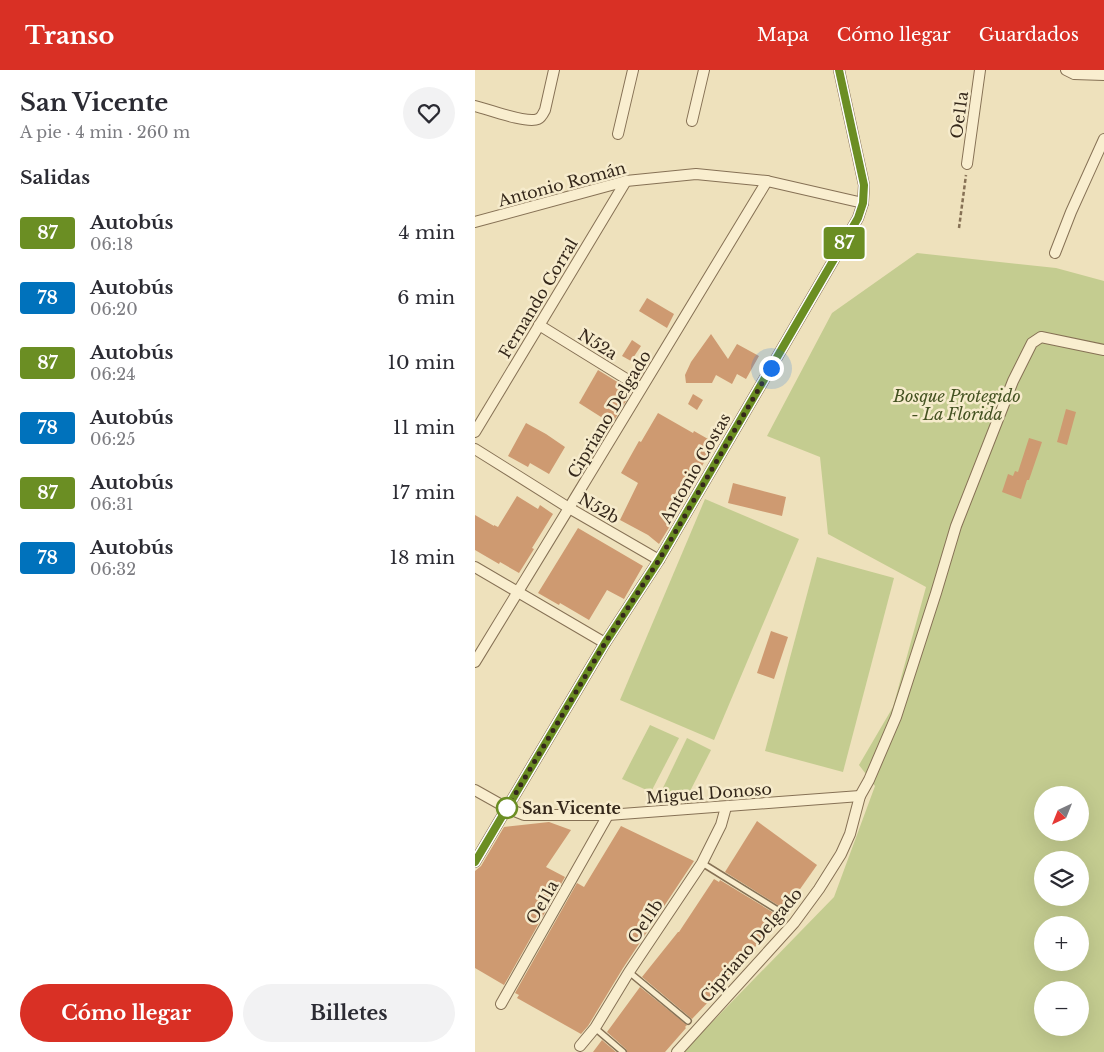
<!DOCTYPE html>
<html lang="es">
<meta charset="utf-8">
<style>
:root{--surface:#fff;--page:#f2f2f3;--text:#2b2b33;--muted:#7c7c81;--accent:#d93025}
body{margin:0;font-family:"Libre Baskerville",serif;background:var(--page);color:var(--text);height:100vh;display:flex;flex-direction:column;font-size:19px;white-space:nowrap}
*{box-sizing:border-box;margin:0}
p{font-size:16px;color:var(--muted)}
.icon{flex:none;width:28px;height:28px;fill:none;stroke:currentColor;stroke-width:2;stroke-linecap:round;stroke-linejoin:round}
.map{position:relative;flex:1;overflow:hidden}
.details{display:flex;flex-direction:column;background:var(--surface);width:475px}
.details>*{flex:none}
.badge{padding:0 10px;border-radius:4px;font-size:18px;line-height:32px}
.needle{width:32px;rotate:223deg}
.fabs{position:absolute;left:559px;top:716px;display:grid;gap:10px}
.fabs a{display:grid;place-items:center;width:55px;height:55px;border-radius:50%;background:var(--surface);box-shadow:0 5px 20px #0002;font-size:25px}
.you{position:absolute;width:25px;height:25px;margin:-12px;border:4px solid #fff;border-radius:50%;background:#1a73e8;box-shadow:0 0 0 8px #1a73e833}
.map>.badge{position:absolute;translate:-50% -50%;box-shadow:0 0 0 2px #fff}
h2{padding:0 20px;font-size:19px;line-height:45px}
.round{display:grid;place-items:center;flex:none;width:52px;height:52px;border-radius:26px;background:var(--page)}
.head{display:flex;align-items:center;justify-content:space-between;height:85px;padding:0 20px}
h1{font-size:24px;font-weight:700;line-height:38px}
.cta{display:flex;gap:10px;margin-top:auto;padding:10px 20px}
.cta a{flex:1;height:58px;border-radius:30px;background:var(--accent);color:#fff;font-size:20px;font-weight:700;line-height:58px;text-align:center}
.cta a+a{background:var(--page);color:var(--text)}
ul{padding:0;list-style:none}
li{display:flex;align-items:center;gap:15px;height:65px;padding:0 20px}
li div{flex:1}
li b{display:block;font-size:19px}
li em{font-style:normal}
li .badge{min-width:55px;font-weight:700;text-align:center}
header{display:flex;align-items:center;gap:30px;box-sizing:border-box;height:70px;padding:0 25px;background:var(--accent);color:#fff}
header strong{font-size:24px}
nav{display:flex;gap:28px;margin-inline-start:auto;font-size:18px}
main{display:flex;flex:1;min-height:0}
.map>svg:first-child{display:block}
</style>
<header>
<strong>Transo</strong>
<nav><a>Mapa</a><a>Cómo llegar</a><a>Guardados</a></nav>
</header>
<main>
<section class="details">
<div class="head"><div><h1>San Vicente</h1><p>A pie · 4 min · 260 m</p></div><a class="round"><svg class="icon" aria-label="heart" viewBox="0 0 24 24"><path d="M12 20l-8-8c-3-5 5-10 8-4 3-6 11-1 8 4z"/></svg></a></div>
<h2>Salidas</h2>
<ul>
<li><span class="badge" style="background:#6b8e23;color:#fff">87</span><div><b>Autobús</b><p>06:18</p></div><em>4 min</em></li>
<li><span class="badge" style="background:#0072bc;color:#fff">78</span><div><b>Autobús</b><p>06:20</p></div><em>6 min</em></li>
<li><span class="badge" style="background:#6b8e23;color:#fff">87</span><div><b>Autobús</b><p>06:24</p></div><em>10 min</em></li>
<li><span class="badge" style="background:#0072bc;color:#fff">78</span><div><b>Autobús</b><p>06:25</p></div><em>11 min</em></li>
<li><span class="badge" style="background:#6b8e23;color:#fff">87</span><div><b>Autobús</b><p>06:31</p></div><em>17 min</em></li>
<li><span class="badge" style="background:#0072bc;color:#fff">78</span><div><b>Autobús</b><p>06:32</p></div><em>18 min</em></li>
</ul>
<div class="cta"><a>Cómo llegar</a><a>Billetes</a></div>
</section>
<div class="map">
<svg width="629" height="982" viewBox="0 0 629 982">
<rect width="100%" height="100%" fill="#eee1bc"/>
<g fill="#c4cc90" fill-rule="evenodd">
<path d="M442 183 581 198 629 211V982H208L359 827 400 716 384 695 418 637 451 517 353 464 345 387 292 366 357 243ZM568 725H605V762H568ZM568 790H605V828H568ZM568 855H605V892H568ZM568 920H605V958H568Z"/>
<polygon points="230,429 324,469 239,670 145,630"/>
<polygon points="342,487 419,508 368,702 290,681"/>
<polygon points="175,655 204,668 176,722 147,709"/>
<polygon points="212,668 236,680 209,733 186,722"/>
</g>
<g fill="#ce9a71">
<polygon points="172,228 199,244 192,258 164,241"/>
<polygon points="236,264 253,289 262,274 284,286 271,309 262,304 257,314 241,305 237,313 211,313 210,305 216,292"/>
<polygon points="157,270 166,276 156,291 147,286"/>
<polygon points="123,300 157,321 137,354 104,333"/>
<polygon points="218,324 228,330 222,340 213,334"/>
<polygon points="591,339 601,342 592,375 582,372"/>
<polygon points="183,343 218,363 219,361 240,373 218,412 208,432 209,433 184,474 173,465 145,450 163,413 146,403 164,371 166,372"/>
<polygon points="51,353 71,364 90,377 74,404 55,393 53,397 33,386"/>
<polygon points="554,368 567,372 554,410 552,410 546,429 527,422 533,404 538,406 540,401 543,402"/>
<polygon points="258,413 311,427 307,446 253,433"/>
<polygon points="42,426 63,439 65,435 78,444 57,478 59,479 44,503 25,492 24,494 0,480 0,445 19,456 19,455 23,457"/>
<polygon points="103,458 168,496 149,529 132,520 114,550 85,533 84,535 63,523"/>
<polygon points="296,561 313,567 299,609 282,603"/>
<polygon points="282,751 342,795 311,839 309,839 250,802"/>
<polygon points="74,752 96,760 71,797 90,807 29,915 0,898 0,801 6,796 29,757"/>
<polygon points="146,756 219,791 148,898 113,956 106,964 42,928 44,925 40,923 102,813 109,817"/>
<polygon points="239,809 244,812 245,810 304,846 257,907 217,949 167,907 203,862 204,862"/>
<polygon points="165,917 212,955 210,957 211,958 190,982 152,982 151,979 132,962"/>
<polygon points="127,970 141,982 118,982"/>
</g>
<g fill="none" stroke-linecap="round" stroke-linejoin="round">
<g stroke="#867155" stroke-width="8">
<g id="service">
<polyline points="227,793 309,844"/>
<polyline points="154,902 213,951"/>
<polyline points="120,958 148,982"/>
</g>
</g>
<g stroke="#867155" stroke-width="12">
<g id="minor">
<polyline points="591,0 599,4 629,5"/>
<path d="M0 36C12 39 52 54 63 49 66 48 68 44 70 40L79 0"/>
<polyline points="217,51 229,0"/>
<polyline points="143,64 158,0"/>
<polyline points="492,94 505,0"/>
<polyline points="0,152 151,111 221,104 292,111 388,133"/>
<polyline points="580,183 596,142 629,69"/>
<polyline points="64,255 166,318"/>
<polyline points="0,362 151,111"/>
<polyline points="0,379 94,438 184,490"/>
<polyline points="0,497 130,573"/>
<polyline points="0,592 94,438 292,111"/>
<polyline points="0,720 32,738 49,745 133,745 385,726"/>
<polyline points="0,792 130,573 184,490 383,148 388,133 389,115 364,0"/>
<polyline points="26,934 133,745"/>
<polyline points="105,976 120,958 154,902 227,793 246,755 251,737"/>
<polyline points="202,982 319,853 344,819 366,784 375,764 385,726 394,710 421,647 461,523 481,456 538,311 557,273 566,267 629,280"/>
</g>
</g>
<polyline stroke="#867155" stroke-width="2.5" stroke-dasharray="4 2.5" stroke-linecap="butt" points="484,158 491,105"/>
<use href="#service" stroke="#f9eecf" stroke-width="5"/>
<use href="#minor" stroke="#f9eecf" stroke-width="10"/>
</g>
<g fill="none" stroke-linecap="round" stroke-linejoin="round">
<g stroke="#fff" stroke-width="11">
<polyline id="line" points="0,792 130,573 184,490 383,148 388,133 389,115 364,0"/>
</g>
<use href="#line" stroke="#6b8e23" stroke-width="8"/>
<polyline stroke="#35281b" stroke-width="5" stroke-dasharray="0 9" points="32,738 130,573 184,490 296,298"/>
</g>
<circle fill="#fff" stroke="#6b8e23" stroke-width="2.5" cx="32" cy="738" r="10"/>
<g text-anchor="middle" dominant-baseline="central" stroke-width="5" stroke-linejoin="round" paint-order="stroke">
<g font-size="16" fill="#35281b" stroke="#f6ebcc">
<text transform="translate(484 45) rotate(-82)">Oe11a</text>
<text transform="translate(87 114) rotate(-15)">Antonio Román</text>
<text transform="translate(63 228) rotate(-59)">Fernando Corral</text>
<text transform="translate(123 274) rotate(32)">N52a</text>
<text transform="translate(134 344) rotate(-59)">Cipriano Delgado</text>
<text transform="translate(220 398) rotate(-60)">Antonio Costas</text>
<text transform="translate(124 438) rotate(30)">N52b</text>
<text transform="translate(234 723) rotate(-4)">Miguel Donoso</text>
<text transform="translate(67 832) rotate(-60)">Oe11a</text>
<text transform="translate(170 851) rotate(-56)">Oe11b</text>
<text transform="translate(276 875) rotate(-49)">Cipriano Delgado</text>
</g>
<g font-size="16" font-style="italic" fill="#445221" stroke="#f6ebcc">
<text x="482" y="326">Bosque Protegido<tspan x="482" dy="18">- La Florida</tspan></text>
</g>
<g font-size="16" font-weight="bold" fill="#35281b" stroke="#f6ebcc" text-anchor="start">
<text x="47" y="738">San Vicente</text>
</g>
</g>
</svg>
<div class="fabs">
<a><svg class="needle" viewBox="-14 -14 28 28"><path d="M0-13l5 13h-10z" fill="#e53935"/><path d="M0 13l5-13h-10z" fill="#7c7c81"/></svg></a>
<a><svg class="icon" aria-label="layers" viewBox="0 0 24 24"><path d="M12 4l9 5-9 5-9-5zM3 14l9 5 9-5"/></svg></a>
<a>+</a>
<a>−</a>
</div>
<div class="you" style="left:296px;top:298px"></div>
<b class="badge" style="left:369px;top:173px;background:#6b8e23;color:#fff">87</b>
</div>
</main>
